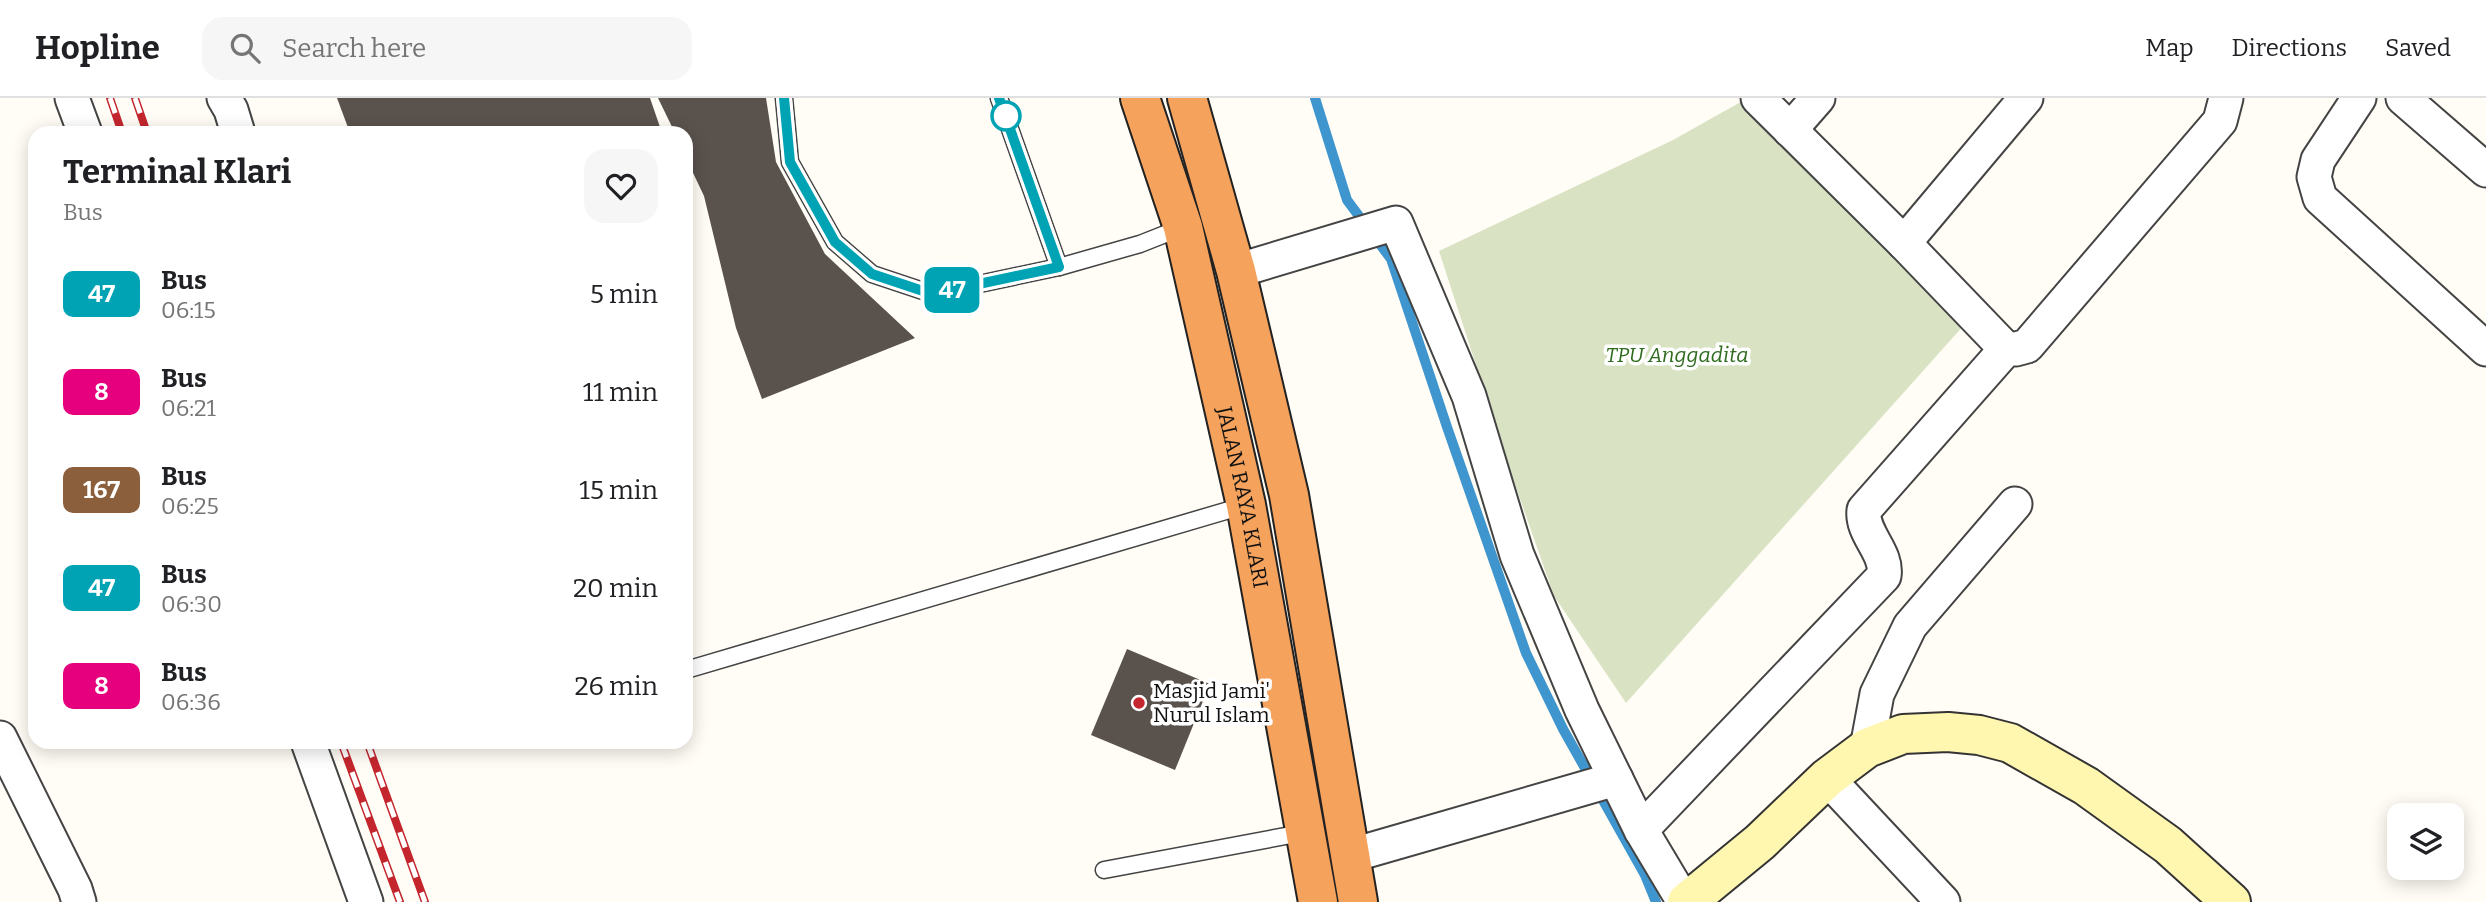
<!DOCTYPE html>
<style>
:root{--surface:#fff;--page:#f6f6f6;--text:#202124;--muted:#757577;--line:#e0e0e0}
body{margin:0;font-family:Bitter,serif;background:var(--page);color:var(--text);height:100vh;display:flex;flex-direction:column;font-size:26px;white-space:nowrap}
*{box-sizing:border-box;margin:0}
p{font-size:23px;color:var(--muted)}
.icon{flex:none;width:38px;height:38px;fill:none;stroke:currentColor;stroke-width:2;stroke-linecap:round;stroke-linejoin:round}
.map{position:relative;flex:1;overflow:hidden}
.side{position:absolute;left:28px;top:28px;width:665px;height:623px;display:flex;flex-direction:column;background:var(--surface);border-radius:21px;box-shadow:0 4px 18px #0003}
.side>*{flex:none}
.badge{padding:0 14px;border-radius:10px;font-size:24px;line-height:46px}
.tools{position:absolute;left:2387px;top:705px;display:grid;gap:14px}
.tools a{display:grid;place-items:center;width:77px;height:77px;border-radius:14px;background:var(--surface);box-shadow:0 4px 18px #0003;font-size:35px}
.map>.badge{position:absolute;translate:-50% -50%;box-shadow:0 0 0 4px #fff}
.round{display:grid;place-items:center;flex:none;width:74px;height:74px;border-radius:21px;background:var(--page)}
.head{display:flex;align-items:center;justify-content:space-between;height:119px;padding:0 35px}
h1{font-size:33px;font-weight:700;line-height:52px}
ul{padding:0;list-style:none}
li{display:flex;align-items:center;gap:21px;height:98px;padding:0 35px}
li div{flex:1}
li b{display:block;font-size:26px}
li em{font-style:normal}
li .badge{min-width:77px;font-weight:700;text-align:center}
header{display:flex;align-items:center;gap:42px;box-sizing:border-box;height:98px;padding:0 35px;background:var(--surface);border-bottom:2px solid var(--line)}
header strong{font-size:33px}
nav{display:flex;gap:38px;margin-inline-start:auto;font-size:24px}
.search{width:490px;height:63px;background:var(--page);display:flex;align-items:center;gap:18px;box-sizing:border-box;padding:0 24px;border-radius:21px;color:var(--muted);font-size:26px}
.map>svg:first-child{display:block}
</style>
<header>
<strong>Hopline</strong>
<div class="search"><svg class="icon" aria-label="search" viewBox="0 0 24 24"><circle cx="10" cy="10" r="6"/><path d="M15 15l6 6"/></svg>Search here</div>
<nav><a>Map</a><a>Directions</a><a>Saved</a></nav>
</header>
<div class="map">
<svg width="2486" height="804" viewBox="0 0 2486 804">
<rect width="100%" height="100%" fill="#fffdf5"/>
<polygon fill="#d9e3c4" points="1746,1 1965,226 1626,605 1554,498 1512,378 1439,153 1673,42"/>
<g fill="none" stroke-linecap="round" stroke-linejoin="round">
<polyline stroke="#3f96cf" stroke-width="10" points="1315,0 1347,102 1391,161 1447,329 1526,555 1563,631 1645,777 1656,804"/>
</g>
<g fill="#5a524d">
<polygon points="337,0 650,0 662,35 350,35"/>
<polygon points="658,0 766,0 776,64 825,156 915,240 762,301 736,230 704,98 686,60 686,35 675,35"/>
<polygon points="1127,551 1210,586 1175,672 1091,637"/>
</g>
<g fill="none" stroke-linecap="round" stroke-linejoin="round">
<g stroke="#444" stroke-width="19">
<g id="lane">
<polyline points="784,0 790,64 835,144 872,176 932,196 1059,169 1140,146 1183,129"/>
<polyline points="999,0 1059,169"/>
<polyline points="686,572 1246,407"/>
<polyline points="1104,772 1307,734"/>
</g>
</g>
<g stroke="#444" stroke-width="37">
<g id="street">
<polyline points="72,0 85,35"/>
<polyline points="224,0 231,12 238,35"/>
<polyline points="1758,0 1904,145 2006,251"/>
<polyline points="2359,0 2318,62 2314,79 2320,100 2486,251"/>
<polyline points="2403,0 2486,72"/>
<polyline points="1790,32 1818,0"/>
<polyline points="1904,145 2026,0"/>
<polyline points="1236,173 1396,125 1469,298 1517,457 1582,612 1641,732 1684,804"/>
<polyline points="0,640 75,791 79,804"/>
<polyline points="308,644 366,804"/>
<polyline points="1867,650 1877,596 1910,528 2015,406"/>
<polyline points="1827,680 1943,804"/>
<path d="M1641 732 1884 478C1888 454 1861 436 1864 412L2006 251H2016L2027 248 2220 23 2226 0"/>
<polyline points="1349,758 1616,681"/>
</g>
</g>
<g stroke="#333" stroke-width="42">
<polyline id="secondary" points="1687,804 1760,744 1827,680 1867,650 1903,636 1948,634 1979,637 2010,645 2086,688 2168,747 2231,804"/>
</g>
<g stroke="#222" stroke-width="42">
<g id="highway">
<path id="s1" d="M1140 0 1183 129 1246 407 1318 804"/>
<polyline points="1187,0 1236,173 1289,397 1358,804"/>
</g>
</g>
<use href="#lane" stroke="#fff" stroke-width="16"/>
<use href="#street" stroke="#fff" stroke-width="33"/>
<use href="#secondary" stroke="#fff6b0" stroke-width="38"/>
<use href="#highway" stroke="#f5a25d" stroke-width="38"/>
<g stroke="#c4262e" stroke-width="8">
<g id="rail">
<polyline points="110,0 122,35"/>
<polyline points="135,0 147,35"/>
<polyline points="341,644 400,804"/>
<polyline points="367,644 425,804"/>
</g>
</g>
<use href="#rail" stroke="#fff" stroke-width="5" stroke-dasharray="16" stroke-linecap="butt"/>
</g>
<g fill="none" stroke-linecap="round" stroke-linejoin="round">
<g stroke="#fff" stroke-width="16">
<polyline id="line" points="784,0 790,64 835,144 872,176 932,196 1059,169 999,0"/>
</g>
<use href="#line" stroke="#00a3b4" stroke-width="10"/>
</g>
<circle fill="#fff" stroke="#00a3b4" stroke-width="3.5" cx="1006" cy="18" r="14"/>
<circle fill="#c4262e" stroke="#fff" stroke-width="2.5" cx="1139" cy="605" r="7"/>
<g text-anchor="middle" dominant-baseline="central" stroke-width="7" stroke-linejoin="round" paint-order="stroke">
<g font-size="21" font-style="italic" fill="#2f6b1f" stroke="#fff">
<text x="1677" y="257">TPU Anggadita</text>
</g>
<g font-size="21" fill="#111" stroke="#fff">
<text stroke="none"><textPath href="#s1" startOffset="413">JALAN RAYA KLARI</textPath></text>
</g>
<g font-size="21" fill="#111" stroke="#fff" text-anchor="start">
<text x="1153" y="593">Masjid Jami'<tspan x="1153" dy="24">Nurul Islam</tspan></text>
</g>
</g>
</svg>
<div class="tools">
<a><svg class="icon" aria-label="layers" viewBox="0 0 24 24"><path d="M12 4l9 5-9 5-9-5zM3 14l9 5 9-5"/></svg></a>
</div>
<b class="badge" style="left:952px;top:192px;background:#00a3b4;color:#fff">47</b>
<section class="side">
<div class="head"><div><h1>Terminal Klari</h1><p>Bus</p></div><a class="round"><svg class="icon" aria-label="heart" viewBox="0 0 24 24"><path d="M12 20l-8-8c-3-5 5-10 8-4 3-6 11-1 8 4z"/></svg></a></div>
<ul>
<li><span class="badge" style="background:#00a3b4;color:#fff">47</span><div><b>Bus</b><p>06:15</p></div><em>5 min</em></li>
<li><span class="badge" style="background:#e6007e;color:#fff">8</span><div><b>Bus</b><p>06:21</p></div><em>11 min</em></li>
<li><span class="badge" style="background:#8b5e3c;color:#fff">167</span><div><b>Bus</b><p>06:25</p></div><em>15 min</em></li>
<li><span class="badge" style="background:#00a3b4;color:#fff">47</span><div><b>Bus</b><p>06:30</p></div><em>20 min</em></li>
<li><span class="badge" style="background:#e6007e;color:#fff">8</span><div><b>Bus</b><p>06:36</p></div><em>26 min</em></li>
</ul>
</section>
</div>
